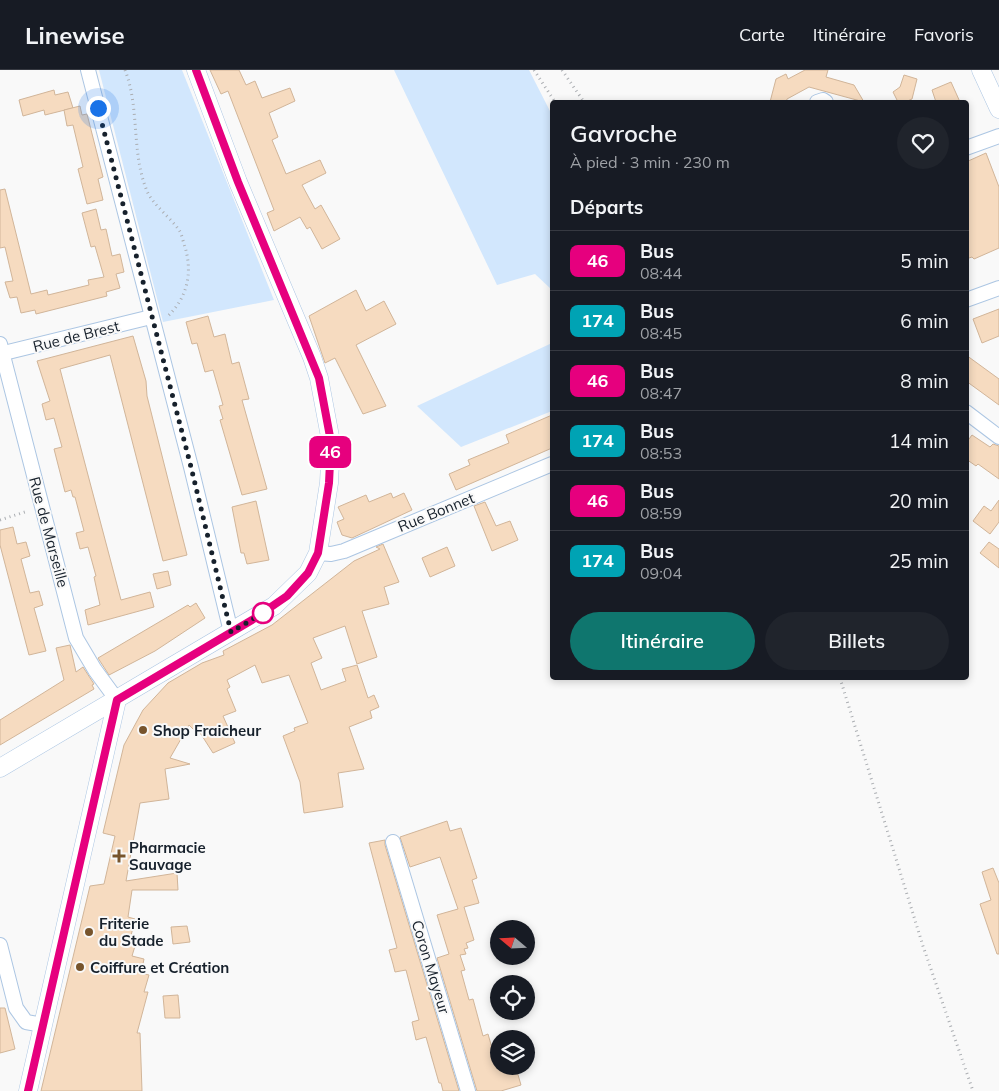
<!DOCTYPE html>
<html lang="fr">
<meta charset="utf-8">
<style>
:root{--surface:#171b24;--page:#20242c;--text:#f1f3f6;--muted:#9ea1a6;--line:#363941;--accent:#0f766e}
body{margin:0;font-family:Mulish,sans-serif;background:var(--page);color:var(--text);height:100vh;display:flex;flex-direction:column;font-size:19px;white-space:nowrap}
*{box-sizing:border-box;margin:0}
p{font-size:16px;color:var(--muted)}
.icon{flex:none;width:28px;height:28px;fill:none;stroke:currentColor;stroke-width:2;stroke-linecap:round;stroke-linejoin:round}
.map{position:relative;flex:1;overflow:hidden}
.side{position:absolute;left:550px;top:30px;width:419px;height:580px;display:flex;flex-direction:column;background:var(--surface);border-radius:5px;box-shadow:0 2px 8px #0003}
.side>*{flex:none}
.badge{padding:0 10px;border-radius:8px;font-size:18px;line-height:32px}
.needle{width:32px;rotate:289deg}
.buttons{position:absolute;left:490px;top:850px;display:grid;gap:10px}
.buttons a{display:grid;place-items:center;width:45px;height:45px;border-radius:50%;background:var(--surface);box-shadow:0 2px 8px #0003;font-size:25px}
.you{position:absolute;width:25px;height:25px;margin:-12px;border:4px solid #fff;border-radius:50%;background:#1a73e8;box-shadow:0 0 0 8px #1a73e833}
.map>.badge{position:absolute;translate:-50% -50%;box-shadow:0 0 0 2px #fff}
h2{padding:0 20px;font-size:19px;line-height:45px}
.round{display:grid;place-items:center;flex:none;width:52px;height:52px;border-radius:26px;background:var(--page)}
.head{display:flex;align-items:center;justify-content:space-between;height:85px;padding:0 20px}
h1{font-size:24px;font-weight:600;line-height:38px}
.button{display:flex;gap:10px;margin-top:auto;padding:10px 20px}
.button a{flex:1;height:58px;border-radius:30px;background:var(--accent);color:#fff;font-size:20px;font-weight:600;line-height:58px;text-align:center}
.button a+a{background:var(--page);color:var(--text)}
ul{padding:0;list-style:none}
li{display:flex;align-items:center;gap:15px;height:60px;padding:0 20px;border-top:1px solid var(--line)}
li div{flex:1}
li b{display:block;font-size:19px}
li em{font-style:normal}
li .badge{min-width:55px;font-weight:700;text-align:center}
header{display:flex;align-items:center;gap:30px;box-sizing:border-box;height:70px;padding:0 25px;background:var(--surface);border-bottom:1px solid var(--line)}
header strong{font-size:24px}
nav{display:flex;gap:28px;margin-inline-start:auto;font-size:18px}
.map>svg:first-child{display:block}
</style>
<header>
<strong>Linewise</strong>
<nav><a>Carte</a><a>Itinéraire</a><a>Favoris</a></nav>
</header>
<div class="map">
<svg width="999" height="1021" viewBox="0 0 999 1021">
<rect width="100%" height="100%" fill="#f9f9f9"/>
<g fill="#d2e7fd">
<polygon points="99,0 182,0 274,230 163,252"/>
<polygon points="394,0 529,0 552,45 552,220 535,204 497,215"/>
<polygon points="552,273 552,341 461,377 417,336"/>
</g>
<g fill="#f6dbc0" stroke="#d1b599">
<polygon points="210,0 239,0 246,15 255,11 262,28 290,18 295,31 269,43 278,67 272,70 286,104 320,90 326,103 302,115 315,139 321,135 340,169 322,179 310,157 307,159 300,147 274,161 267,143 274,140 228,21 221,24"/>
<polygon points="805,0 828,0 826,7 854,15 864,32 809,17 787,29 786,32 770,32 776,9 786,4 788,9"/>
<polygon points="904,5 917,9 912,29 905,32 898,32 893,22 900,17"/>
<polygon points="951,12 960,32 936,32 932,20"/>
<polygon points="54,20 55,25 68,22 73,38 45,45 44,40 23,46 19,30"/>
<polygon points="80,36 82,45 87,44 103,107 98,109 103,130 87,134 78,99 83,97 73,55 67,56 64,40"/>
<polygon points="986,83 999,117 999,178 974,189 972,187 966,189 966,92"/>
<polygon points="5,119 31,224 47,220 48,225 89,215 88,210 104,207 95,176 91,177 82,143 96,139 101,160 106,159 112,186 120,184 124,202 116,204 120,218 106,222 107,226 36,244 35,240 21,243 17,227 10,228 5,212 13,211 5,177 0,178 0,120"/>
<polygon points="356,220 366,241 384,231 396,254 356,275 386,336 363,344 335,288 325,293 309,246"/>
<polygon points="999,239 999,266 982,273 973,249"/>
<polygon points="208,246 214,267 225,264 232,294 239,292 249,329 242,330 267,419 242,425 220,350 223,349 219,336 223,335 213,300 205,302 197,273 192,274 186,252"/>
<polygon points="133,266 146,311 147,326 187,485 163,491 110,285 60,299 121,530 150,522 154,537 88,555 85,540 100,535 94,507 96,506 88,477 80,479 76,463 84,461 75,427 73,427 71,420 65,422 54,379 62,377 54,348 46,350 42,334 50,331 37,291"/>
<polygon points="966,285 999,309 999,335 966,311"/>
<polygon points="552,345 552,378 456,420 449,404 470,395 468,390 509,373 506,365"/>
<polygon points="972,365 990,377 993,374 999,376 999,409 978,394 976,396 966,389 966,373"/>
<polygon points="391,423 393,428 404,423 412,440 352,468 342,465 337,452 344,449 338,437 366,425 369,432"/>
<polygon points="999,430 999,452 990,464 973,451 984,436 991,441"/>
<polygon points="256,431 269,490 247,494 244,483 241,483 232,437"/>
<polygon points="485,432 496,456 510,451 518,470 492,481 474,436"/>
<polygon points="13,457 17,474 26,472 30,486 21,489 30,523 39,521 43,535 34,538 46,581 29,585 0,475 0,460"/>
<polygon points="989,472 999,479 999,498 980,483"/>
<polygon points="383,474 399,512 384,517 389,534 362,541 377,587 357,594 345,556 313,568 322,588 311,593 321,620 346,611 342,599 357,595 368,628 374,625 379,637 370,641 372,648 349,657 364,699 338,703 343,737 304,743 300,712 283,666 295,661 294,658 308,653 289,605 262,613 255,595 227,610 230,617 227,619 236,641 223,646 235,673 213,683 197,658 194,660 189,655 170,688 190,694 165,699 169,729 140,733 126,811 177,803 178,820 132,820 128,847 135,849 129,874 135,876 132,886 144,889 141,903 149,905 144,922 148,922 137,963 140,963 142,1021 41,1021 90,816 104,814 115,766 103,763 124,675 143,640 168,613 202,593 224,585 223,581 272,555 354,491 380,479 376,477"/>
<polygon points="447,477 455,496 430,507 422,488"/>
<polygon points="168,501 171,515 157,519 153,504"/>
<polygon points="196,533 205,548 155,581 109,605 98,588 188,535 190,537"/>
<polygon points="70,575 76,602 83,597 94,614 92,615 94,619 0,675 0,650 64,610 56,578"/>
<polygon points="447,751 450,761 461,758 477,808 472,810 479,833 464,837 474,870 466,873 468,878 464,879 466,884 460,885 465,900 461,901 469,930 473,929 483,966 488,964 492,978 499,976 499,999 508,996 510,1000 516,998 521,1015 501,1021 477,1021 437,888 449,884 437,845 458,839 440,787 410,797 400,767"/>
<polygon points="385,770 385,775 459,1021 443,1021 441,1013 439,1013 426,967 416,970 412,952 419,950 406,900 395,902 393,894 389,880 397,878 369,773"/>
<polygon points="993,798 999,813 999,884 997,884 980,834 991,830 982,802"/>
<polygon points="187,856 190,872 173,874 171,857"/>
<polygon points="178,925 180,948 165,948 163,926"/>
<polygon points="0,938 5,938 15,979 0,983"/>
</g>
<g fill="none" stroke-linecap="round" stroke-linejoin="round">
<g stroke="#acc6e3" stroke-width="16">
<g id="minor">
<polyline points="88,0 191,397 231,562"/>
<polyline points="817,32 823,30 826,32"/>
<polyline points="966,78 999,66"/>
<polyline points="966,230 999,218"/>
<polyline points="0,274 76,568 95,600 117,630"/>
<polyline points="0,284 151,247"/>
<polyline points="966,342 999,367"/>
<polyline points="318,483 331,484 344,481 552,394"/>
<polyline points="393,772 468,1021"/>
<polyline points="0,875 16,938 26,952 43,955"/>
</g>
</g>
<g stroke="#acc6e3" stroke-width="19">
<g id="tertiary">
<polyline points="981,0 999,39"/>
<polyline points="0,698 274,536 308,503 318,483 329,413 331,372 319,308 312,287 238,112 196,0"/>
<polyline points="28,1021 117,630"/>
</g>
</g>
<g stroke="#abaeb2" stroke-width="3" stroke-dasharray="1 4" stroke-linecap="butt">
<path d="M125 0C140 38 131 83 147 121 153 135 170 147 179 160 182 164 183 172 185 177 193 204 187 228 167 247"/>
<polyline points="534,0 555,32"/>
<polyline points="562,0 584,32"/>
<polyline points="0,450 28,441"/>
<polyline points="840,608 923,876 973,1021"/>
</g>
<use href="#minor" stroke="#fff" stroke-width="14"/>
<use href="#tertiary" stroke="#fff" stroke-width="18"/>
</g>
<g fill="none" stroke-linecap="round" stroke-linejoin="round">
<g stroke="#fff" stroke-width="11">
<polyline id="line" points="28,1021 117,630 252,550 287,526 308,503 318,483 329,413 331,372 319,308 238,112 196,0"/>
</g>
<use href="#line" stroke="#e6007e" stroke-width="8"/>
<polyline stroke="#17212c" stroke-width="5" stroke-dasharray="0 9" points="98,38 191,397 231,562 263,543"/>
</g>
<circle fill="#fff" stroke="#e6007e" stroke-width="2.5" cx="263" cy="543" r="10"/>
<g fill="#77542c" stroke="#f9f9f9" stroke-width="2">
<circle cx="143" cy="660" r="5"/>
<path d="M116.5 778.5h5v5h5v5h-5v5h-5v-5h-5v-5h5z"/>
<circle cx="89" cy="862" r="5"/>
<circle cx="80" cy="897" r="5"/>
</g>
<g text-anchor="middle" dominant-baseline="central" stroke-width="4" stroke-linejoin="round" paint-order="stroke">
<g font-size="15" fill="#17212c" stroke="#f9f9f9">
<text transform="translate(76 266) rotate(-14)">Rue de Brest</text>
<text transform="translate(436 442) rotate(-22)">Rue Bonnet</text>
<text transform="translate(49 462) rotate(75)">Rue de Marseille</text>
<text transform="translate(431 897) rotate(73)">Coron Mayeur</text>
</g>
<g font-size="15" font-weight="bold" fill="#17212c" stroke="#f9f9f9" text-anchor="start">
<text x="153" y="660">Shop Fraicheur</text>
<text x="129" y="777">Pharmacie<tspan x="129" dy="17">Sauvage</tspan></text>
<text x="99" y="853">Friterie<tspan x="99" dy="17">du Stade</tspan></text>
<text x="90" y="897">Coiffure et Création</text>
</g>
</g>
</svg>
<div class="buttons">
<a><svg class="needle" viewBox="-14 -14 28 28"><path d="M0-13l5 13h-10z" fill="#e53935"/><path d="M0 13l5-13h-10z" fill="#9ea1a6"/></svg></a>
<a><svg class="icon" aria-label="locate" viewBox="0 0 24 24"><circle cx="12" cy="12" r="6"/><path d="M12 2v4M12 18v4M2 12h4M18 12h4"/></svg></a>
<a><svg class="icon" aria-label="layers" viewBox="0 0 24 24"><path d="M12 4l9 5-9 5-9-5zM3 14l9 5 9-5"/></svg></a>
</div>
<div class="you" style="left:98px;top:38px"></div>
<b class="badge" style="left:330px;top:382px;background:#e6007e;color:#fff">46</b>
<section class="side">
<div class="head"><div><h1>Gavroche</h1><p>À pied · 3 min · 230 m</p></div><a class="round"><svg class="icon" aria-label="heart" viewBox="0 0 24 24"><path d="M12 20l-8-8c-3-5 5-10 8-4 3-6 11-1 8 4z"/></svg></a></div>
<h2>Départs</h2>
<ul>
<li><span class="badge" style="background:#e6007e;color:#fff">46</span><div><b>Bus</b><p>08:44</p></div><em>5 min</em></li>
<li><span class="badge" style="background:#00a3b4;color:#fff">174</span><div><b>Bus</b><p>08:45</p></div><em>6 min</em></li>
<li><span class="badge" style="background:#e6007e;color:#fff">46</span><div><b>Bus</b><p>08:47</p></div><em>8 min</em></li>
<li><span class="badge" style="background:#00a3b4;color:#fff">174</span><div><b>Bus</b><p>08:53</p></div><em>14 min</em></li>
<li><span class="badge" style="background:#e6007e;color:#fff">46</span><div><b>Bus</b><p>08:59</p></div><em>20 min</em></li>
<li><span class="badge" style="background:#00a3b4;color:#fff">174</span><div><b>Bus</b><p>09:04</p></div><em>25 min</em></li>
</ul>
<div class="button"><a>Itinéraire</a><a>Billets</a></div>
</section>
</div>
